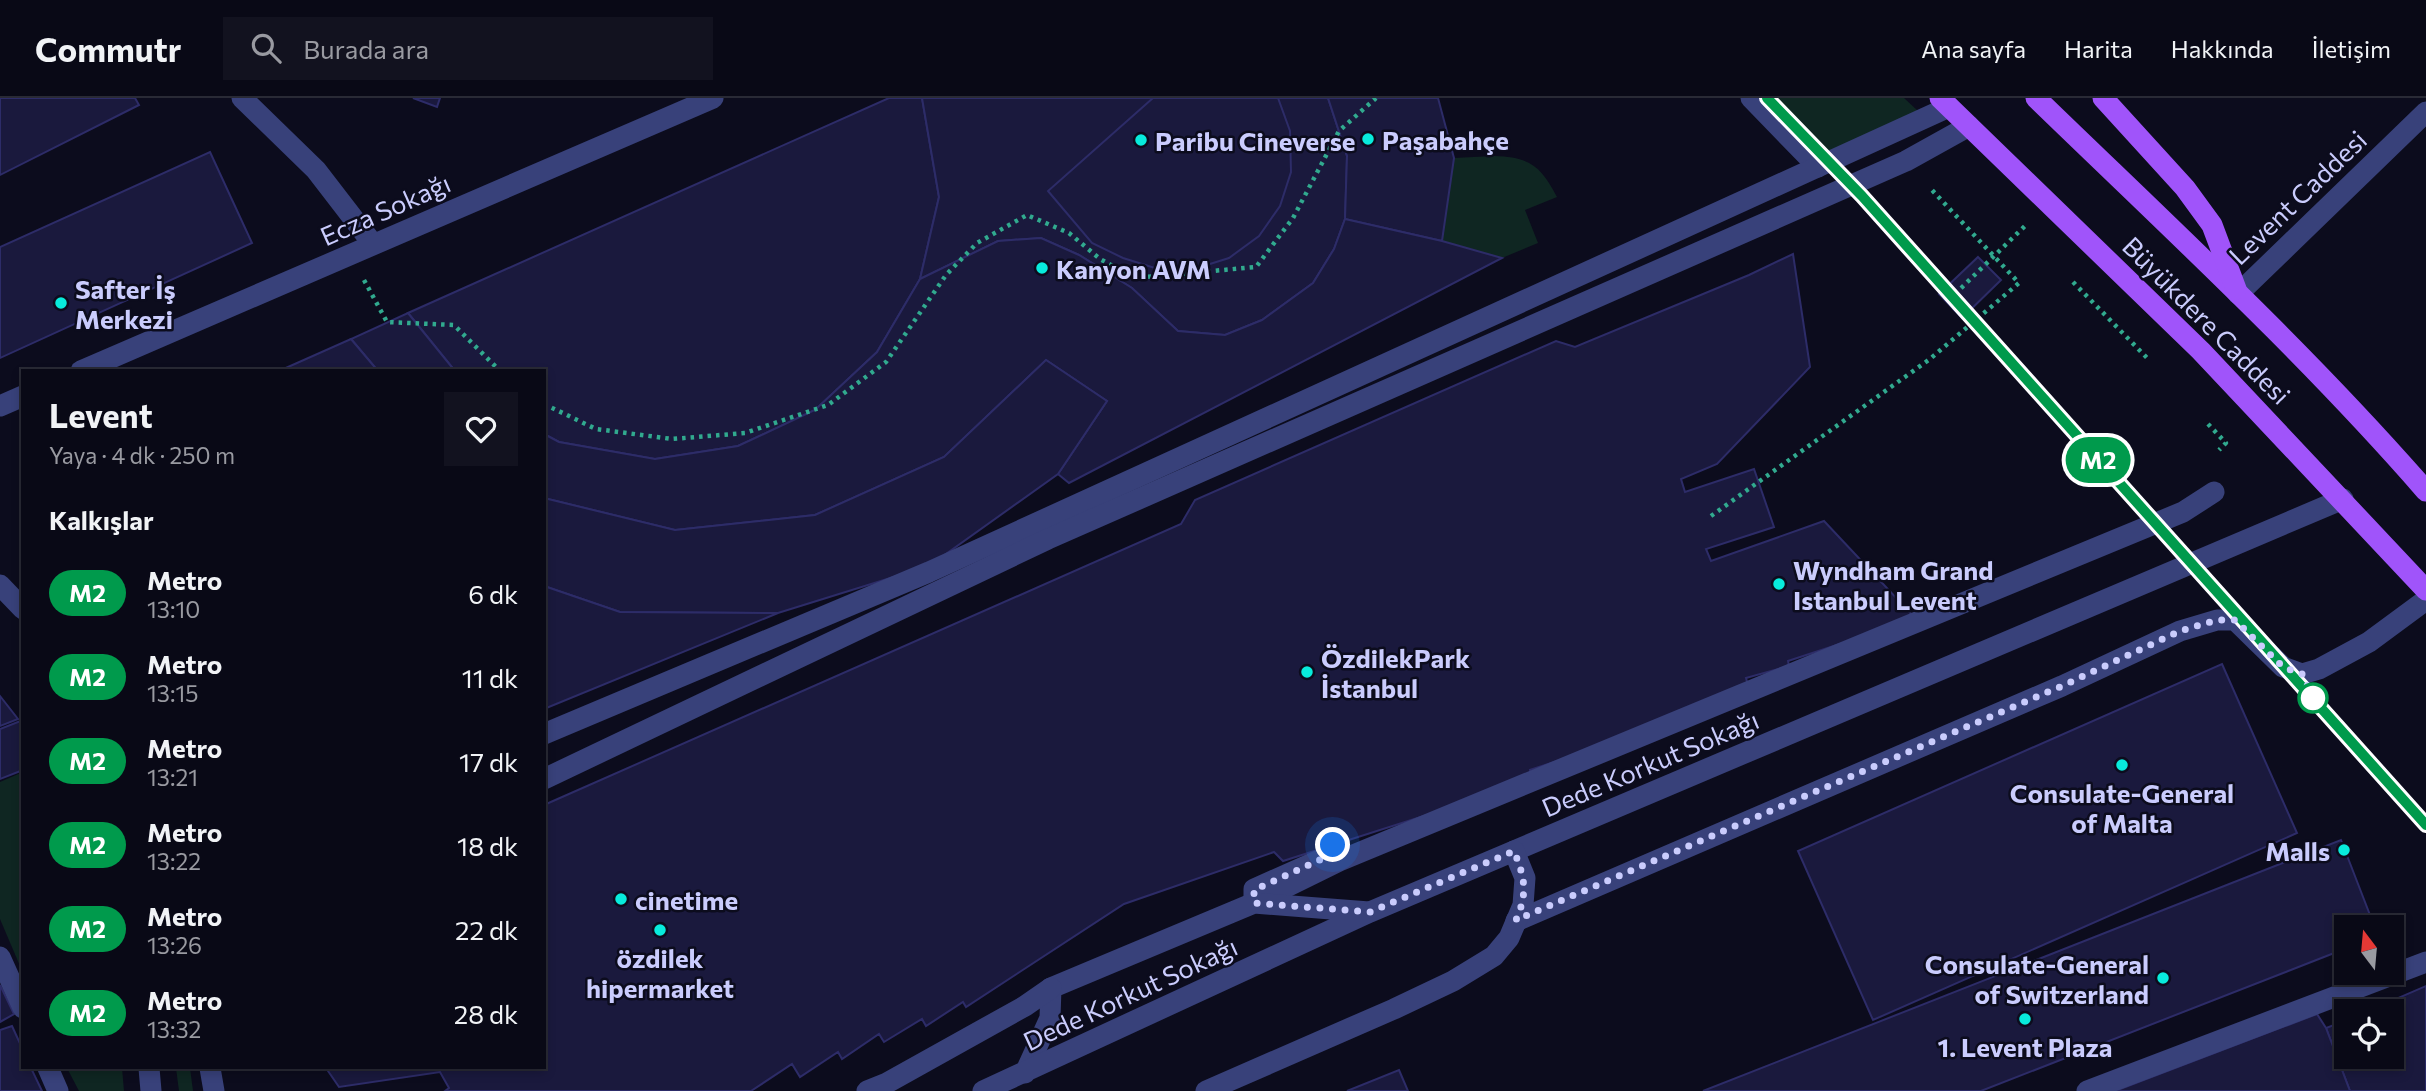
<!DOCTYPE html>
<html lang="tr">
<meta charset="utf-8">
<style>
:root{--surface:#090916;--page:#12121f;--text:#f1f3f6;--muted:#999aa1;--line:#292a35}
body{margin:0;font-family:Commissioner,sans-serif;background:var(--page);color:var(--text);height:100vh;display:flex;flex-direction:column;font-size:26px;white-space:nowrap}
*{box-sizing:border-box;margin:0}
p{font-size:23px;color:var(--muted)}
.icon{flex:none;width:38px;height:38px;fill:none;stroke:currentColor;stroke-width:2;stroke-linecap:round;stroke-linejoin:round}
.map{position:relative;flex:1;overflow:hidden}
.panel{position:absolute;left:21px;top:271px;width:525px;height:700px;display:flex;flex-direction:column;background:var(--surface);border-radius:0px;box-shadow:0 4px 10px #0003,0 0 0 2px var(--line)}
.panel>*{flex:none}
.badge{padding:0 14px;border-radius:23px;font-size:24px;line-height:46px}
.needle{width:46px;rotate:344deg}
.fabs{position:absolute;left:2334px;top:817px;display:grid;gap:14px}
.fabs a{display:grid;place-items:center;width:70px;height:70px;border-radius:0px;background:var(--surface);box-shadow:0 4px 10px #0003,0 0 0 2px var(--line);font-size:35px}
.you{position:absolute;width:35px;height:35px;margin:-18px;border:5px solid #fff;border-radius:50%;background:#1a73e8;box-shadow:0 0 0 10px #1a73e833}
.map>.badge{position:absolute;translate:-50% -50%;box-shadow:0 0 0 4px #fff}
h2{padding:0 28px;font-size:26px;line-height:63px}
.round{display:grid;place-items:center;flex:none;width:74px;height:74px;border-radius:0px;background:var(--page)}
.overview{display:flex;align-items:center;justify-content:space-between;height:119px;padding:0 28px}
h1{font-size:33px;font-weight:700;line-height:52px}
ul{padding:0;list-style:none}
li{display:flex;align-items:center;gap:21px;height:84px;padding:0 28px}
li div{flex:1}
li b{display:block;font-size:26px}
li em{font-style:normal}
li .badge{min-width:77px;font-weight:700;text-align:center}
header{display:flex;align-items:center;gap:42px;box-sizing:border-box;height:98px;padding:0 35px;background:var(--surface);border-bottom:2px solid var(--line)}
header strong{font-size:33px}
nav{display:flex;gap:38px;margin-inline-start:auto;font-size:24px}
.search{width:490px;height:63px;background:var(--page);display:flex;align-items:center;gap:18px;box-sizing:border-box;padding:0 24px;border-radius:0px;color:var(--muted);font-size:26px}
.map>svg:first-child{display:block}
</style>
<header>
<strong>Commutr</strong>
<div class="search"><svg class="icon" aria-label="search" viewBox="0 0 24 24"><circle cx="10" cy="10" r="6"/><path d="M15 15l6 6"/></svg>Burada ara</div>
<nav><a>Ana sayfa</a><a>Harita</a><a>Hakkında</a><a>İletişim</a></nav>
</header>
<div class="map">
<svg width="2426" height="993" viewBox="0 0 2426 993">
<rect width="100%" height="100%" fill="#0c0c1d"/>
<g fill="#0f2622">
<polygon points="1771,0 1904,0 1918,13 1827,55"/>
<path d="M1494 58C1530 59 1541 68 1557 99L1525 112 1538 145 1502 160 1442 143 1454 60Z"/>
<polygon points="23,674 23,875 0,821 0,684"/>
<polygon points="67,970 122,970 124,993 79,993"/>
<polygon points="176,970 190,970 193,993 179,993"/>
</g>
<g fill="#1a193d" stroke="#2d2c68" stroke-width="2">
<polygon points="0,0 135,0 139,7 0,77"/>
<polygon points="413,0 440,0 437,9"/>
<polygon points="889,0 922,0 939,99 920,181 877,254 815,312 738,348 655,361 559,344 544,336 544,273 455,273 408,215"/>
<polygon points="922,0 1328,0 1347,58 1345,121 1334,151 1313,185 1262,222 1225,237 1178,233 1132,190 1079,157 1041,140 998,143 920,181 939,99"/>
<polygon points="1153,0 1278,0 1290,33 1291,74 1280,108 1259,138 1229,160 1194,171 1158,171 1123,160 1092,145 1048,93"/>
<polygon points="1328,0 1438,0 1454,60 1442,143 1345,121 1347,58"/>
<polygon points="210,54 252,145 0,260 0,149"/>
<polygon points="1345,121 1442,143 1502,160 1069,385 1058,376 1107,303 1046,262 944,359 815,417 675,432 544,400 544,336 559,344 655,361 738,348 815,312 877,254 920,181 998,143 1041,140 1079,157 1132,190 1178,233 1225,237 1262,222 1313,185 1334,151"/>
<polygon points="1793,156 1810,269 1717,366 1681,381 1685,394 1754,371 1774,429 1706,451 1711,463 1824,423 1916,521 1788,563 1789,568 1746,580 1749,591 1651,632 1530,672 1533,683 1283,763 1274,754 1124,806 966,909 963,904 926,928 922,921 884,944 879,936 842,961 838,954 800,979 792,966 751,993 445,993 449,990 440,974 339,989 326,970 544,970 544,707 1181,426 1195,402 1556,243 1575,249 1749,177"/>
<polygon points="1978,159 2001,182 1962,220 1939,196"/>
<polygon points="408,215 455,273 378,273 351,241"/>
<polygon points="351,241 378,273 279,273"/>
<polygon points="1046,262 1107,303 1058,376 929,468 778,515 620,514 544,488 544,400 675,432 815,417 944,359"/>
<polygon points="544,488 620,514 778,515 544,611"/>
<polygon points="2222,566 2297,735 1873,922 1798,753"/>
<polygon points="0,598 18,621 0,628"/>
<polygon points="23,622 23,672 0,681 0,631"/>
<polygon points="2341,742 2375,830 2347,830 2347,850 1981,993 1703,993"/>
<polygon points="0,887 14,916 0,924"/>
<polygon points="2426,888 2426,993 2350,993 2326,930 2347,922 2347,959 2392,959 2392,914 2366,914"/>
<polygon points="2317,916 2326,930 2350,993 2115,993"/>
<polygon points="12,928 23,952 23,970 31,970 42,993 0,993 0,932"/>
<polygon points="1399,972 1408,993 1347,993"/>
</g>
<g fill="none" stroke-linecap="round" stroke-linejoin="round">
<g stroke="#31aa8f" stroke-width="4.5" stroke-dasharray="3.5 5" stroke-linecap="butt">
<polyline points="364,182 387,224 454,227 500,273"/>
<polyline points="2073,184 2150,263"/>
<polyline points="1955,196 2028,125"/>
<polyline points="544,306 596,331 672,341 745,335 828,307 886,264 946,177 977,145 1027,117 1069,135 1100,161 1135,180 1256,169 1293,120 1339,33 1376,0"/>
<polyline points="2208,326 2226,345 2219,352"/>
<polyline points="1711,418 1930,261 2019,185 1931,91"/>
</g>
<g stroke="#38417a" stroke-width="21">
<polyline points="242,0 316,72 373,146"/>
<polyline points="1751,0 1818,69"/>
<polyline points="2238,196 2426,14"/>
<polyline points="81,273 713,0"/>
<polyline points="0,308 23,298"/>
<polyline points="0,487 23,511"/>
<polyline points="544,636 929,474 1949,9"/>
<polyline points="544,681 1048,441 1906,63 1969,28"/>
<polyline points="1333,747 1335,755 1254,791 1254,805 1339,763 2183,414 2214,394"/>
<polyline points="1516,823 2062,588 2180,533 2217,522 2235,522 2283,569 2302,576 2319,571 2369,544 2426,502"/>
<polyline points="0,859 23,910"/>
<polyline points="48,970 58,993"/>
<polyline points="149,970 151,993"/>
<polyline points="210,970 214,993"/>
<polyline points="1025,975 1050,920 1051,890 1254,805 1369,814"/>
<polyline points="867,993 887,985 1025,908 1051,890"/>
<polyline points="983,993 1370,814 2343,401"/>
<polyline points="1206,993 1394,911 1453,883 1494,858 1509,840 1523,807 1525,780 1514,753"/>
<polyline points="2087,993 2426,864"/>
</g>
<g stroke="#a054fa" stroke-width="21">
<polyline points="1940,0 2201,253 2426,492"/>
<path d="M2036 0C2168 128 2305 254 2426 393"/>
<polyline points="2103,0 2185,90 2212,127 2236,191"/>
</g>
</g>
<g fill="none" stroke-linecap="round" stroke-linejoin="round">
<g stroke="#fff" stroke-width="16">
<polyline id="line" points="1767,0 1862,98 2426,727"/>
</g>
<use href="#line" stroke="#009a4c" stroke-width="10"/>
<path stroke="#caccfd" stroke-width="7" stroke-dasharray="0 12.6" d="M1333 747 1335 755 1254 792V805L1370 814 1514 753C1525 780 1528 795 1516 822L2062 588 2180 533 2217 522H2235L2283 569 2302 576 2313 600"/>
</g>
<g fill="#08ebdc" stroke="#0c0c1d" stroke-width="2.5">
<circle cx="1368" cy="41" r="7"/>
<circle cx="1141" cy="42" r="7"/>
<circle cx="1042" cy="170" r="7"/>
<circle cx="61" cy="205" r="7"/>
<circle cx="1779" cy="486" r="7"/>
<circle cx="1307" cy="574" r="7"/>
<circle cx="2122" cy="667" r="7"/>
<circle cx="2344" cy="752" r="7"/>
<circle cx="621" cy="801" r="7"/>
<circle cx="660" cy="832" r="7"/>
<circle cx="2163" cy="880" r="7"/>
<circle cx="2025" cy="921" r="7"/>
</g>
<circle fill="#fff" stroke="#009a4c" stroke-width="3.5" cx="2313" cy="600" r="14"/>
<g text-anchor="middle" dominant-baseline="central" stroke-width="5" stroke-linejoin="round" paint-order="stroke">
<g font-size="26" font-weight="bold" fill="#caccfd" stroke="#0c0c1d" text-anchor="start">
<text x="1382" y="41">Paşabahçe</text>
<text x="1155" y="42">Paribu Cineverse</text>
<text x="1056" y="170">Kanyon AVM</text>
<text x="75" y="190">Safter İş<tspan x="75" dy="30">Merkezi</tspan></text>
<text x="1793" y="471">Wyndham Grand<tspan x="1793" dy="30">Istanbul Levent</tspan></text>
<text x="1321" y="559">ÖzdilekPark<tspan x="1321" dy="30">İstanbul</tspan></text>
<text x="2122" y="694" text-anchor="middle">Consulate-General<tspan x="2122" dy="30">of Malta</tspan></text>
<text x="2330" y="752" text-anchor="end">Malls</text>
<text x="635" y="801">cinetime</text>
<text x="660" y="859" text-anchor="middle">özdilek<tspan x="660" dy="30">hipermarket</tspan></text>
<text x="2149" y="865" text-anchor="end">Consulate-General<tspan x="2149" dy="30">of Switzerland</tspan></text>
<text x="2025" y="948" text-anchor="middle">1. Levent Plaza</text>
</g>
<g font-size="26" fill="#caccfd" stroke="#0c0c1d">
<text transform="translate(2297 99) rotate(-44)">Levent Caddesi</text>
<text transform="translate(385 111) rotate(-24)">Ecza Sokağı</text>
<text transform="translate(2207 222) rotate(45)">Büyükdere Caddesi</text>
<text transform="translate(1650 665) rotate(-23)">Dede Korkut Sokağı</text>
<text transform="translate(1130 895) rotate(-25)">Dede Korkut Sokağı</text>
</g>
</g>
</svg>
<div class="fabs">
<a><svg class="needle" viewBox="-14 -14 28 28"><path d="M0-13l5 13h-10z" fill="#e53935"/><path d="M0 13l5-13h-10z" fill="#999aa1"/></svg></a>
<a><svg class="icon" aria-label="locate" viewBox="0 0 24 24"><circle cx="12" cy="12" r="6"/><path d="M12 2v4M12 18v4M2 12h4M18 12h4"/></svg></a>
</div>
<div class="you" style="left:1333px;top:747px"></div>
<b class="badge" style="left:2098px;top:362px;background:#009a4c;color:#fff">M2</b>
<section class="panel">
<div class="overview"><div><h1>Levent</h1><p>Yaya · 4 dk · 250 m</p></div><a class="round"><svg class="icon" aria-label="heart" viewBox="0 0 24 24"><path d="M12 20l-8-8c-3-5 5-10 8-4 3-6 11-1 8 4z"/></svg></a></div>
<h2>Kalkışlar</h2>
<ul>
<li><span class="badge" style="background:#009a4c;color:#fff">M2</span><div><b>Metro</b><p>13:10</p></div><em>6 dk</em></li>
<li><span class="badge" style="background:#009a4c;color:#fff">M2</span><div><b>Metro</b><p>13:15</p></div><em>11 dk</em></li>
<li><span class="badge" style="background:#009a4c;color:#fff">M2</span><div><b>Metro</b><p>13:21</p></div><em>17 dk</em></li>
<li><span class="badge" style="background:#009a4c;color:#fff">M2</span><div><b>Metro</b><p>13:22</p></div><em>18 dk</em></li>
<li><span class="badge" style="background:#009a4c;color:#fff">M2</span><div><b>Metro</b><p>13:26</p></div><em>22 dk</em></li>
<li><span class="badge" style="background:#009a4c;color:#fff">M2</span><div><b>Metro</b><p>13:32</p></div><em>28 dk</em></li>
</ul>
</section>
</div>
